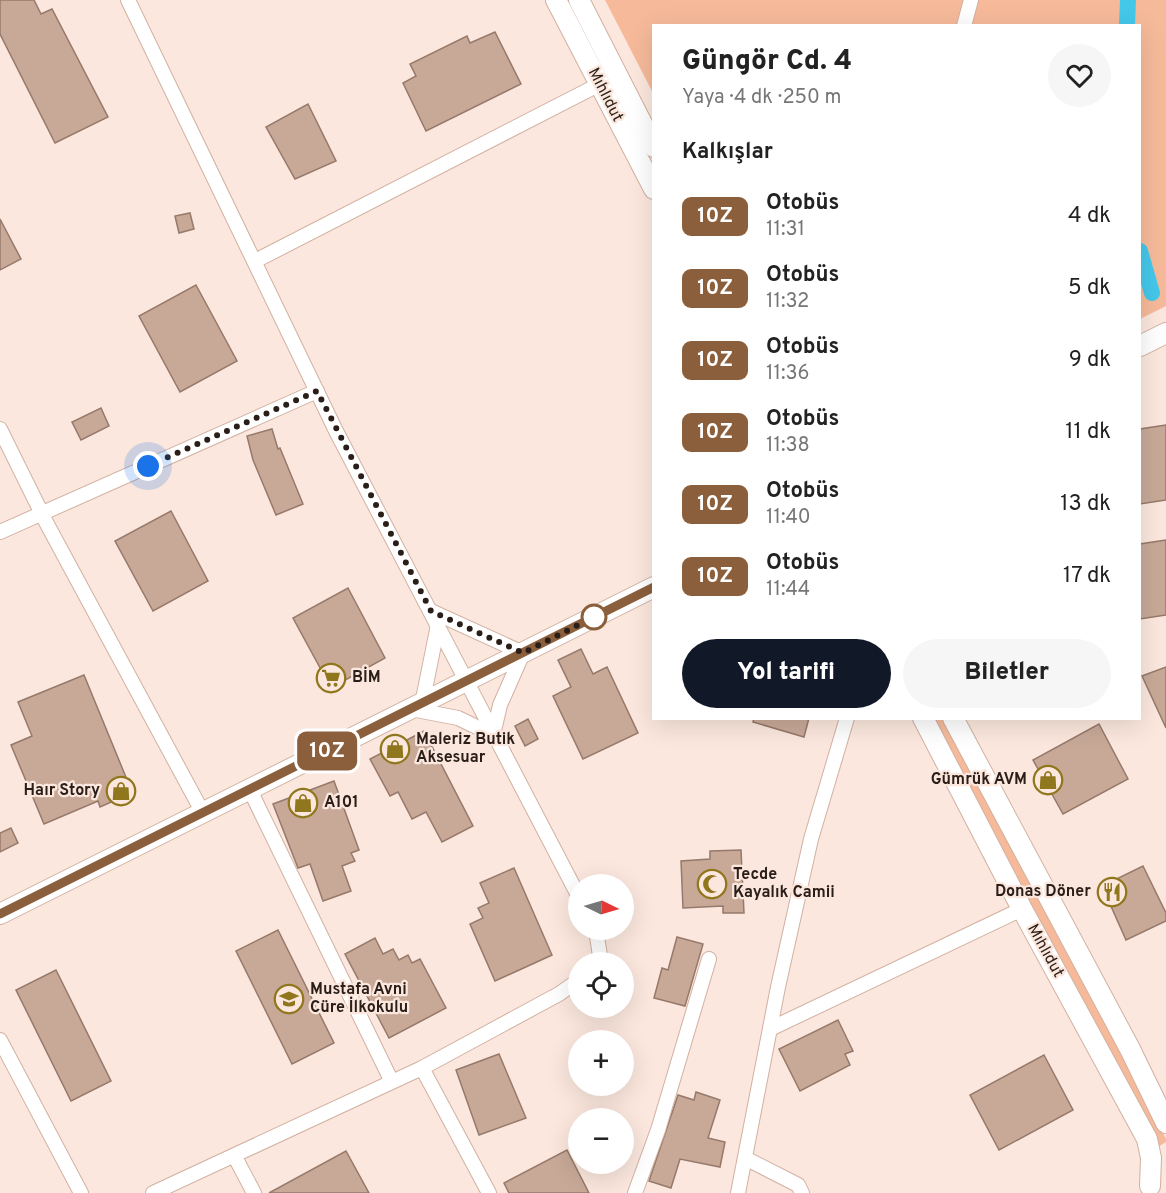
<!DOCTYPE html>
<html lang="tr">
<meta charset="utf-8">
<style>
:root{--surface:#fff;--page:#f6f6f6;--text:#222;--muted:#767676;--accent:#111827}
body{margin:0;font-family:Overpass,sans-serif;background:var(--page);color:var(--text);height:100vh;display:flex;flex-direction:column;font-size:22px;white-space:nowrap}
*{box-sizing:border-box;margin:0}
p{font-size:20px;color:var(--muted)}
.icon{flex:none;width:33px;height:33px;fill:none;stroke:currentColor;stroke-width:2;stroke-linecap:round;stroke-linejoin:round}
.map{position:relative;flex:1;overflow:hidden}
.side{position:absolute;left:652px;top:24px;width:489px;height:696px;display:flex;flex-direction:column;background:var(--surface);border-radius:0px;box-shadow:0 6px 24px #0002}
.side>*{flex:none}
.badge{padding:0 12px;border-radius:9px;font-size:21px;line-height:39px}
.needle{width:39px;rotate:95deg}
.buttons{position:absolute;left:568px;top:874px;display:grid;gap:12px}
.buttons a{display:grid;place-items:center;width:66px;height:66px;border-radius:50%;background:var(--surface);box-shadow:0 6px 24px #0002;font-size:30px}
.you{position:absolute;width:30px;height:30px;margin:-15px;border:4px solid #fff;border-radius:50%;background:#1a73e8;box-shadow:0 0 0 9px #1a73e833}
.map>.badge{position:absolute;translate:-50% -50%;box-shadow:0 0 0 3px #fff}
h2{padding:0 30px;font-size:22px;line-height:54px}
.round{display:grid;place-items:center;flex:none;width:63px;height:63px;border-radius:32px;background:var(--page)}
.overview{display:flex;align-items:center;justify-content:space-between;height:102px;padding:0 30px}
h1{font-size:28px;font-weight:800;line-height:45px}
.action{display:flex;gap:12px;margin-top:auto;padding:12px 30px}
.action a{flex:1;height:69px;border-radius:36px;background:var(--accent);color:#fff;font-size:24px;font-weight:800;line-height:69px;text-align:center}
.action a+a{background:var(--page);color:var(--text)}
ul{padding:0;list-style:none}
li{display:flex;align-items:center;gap:18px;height:72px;padding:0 30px}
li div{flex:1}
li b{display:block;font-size:22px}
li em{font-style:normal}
li .badge{min-width:66px;font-weight:700;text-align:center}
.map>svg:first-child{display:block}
</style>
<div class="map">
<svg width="1166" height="1193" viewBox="0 0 1166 1193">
<rect width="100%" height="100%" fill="#fbe7dd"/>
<g fill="#f6ba9a">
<polygon points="605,0 1166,0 1166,306 1140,319 1140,26 654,26 654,95"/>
<polygon points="932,719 945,719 1166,1139 1166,1142 1156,1148"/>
</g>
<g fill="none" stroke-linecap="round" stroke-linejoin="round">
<g stroke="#44c8ea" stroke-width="16">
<polyline points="1127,26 1128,0"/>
<polyline points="1140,251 1152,293"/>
</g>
</g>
<g fill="#c8a998" stroke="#96796a" stroke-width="1.5">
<polygon points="0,0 34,0 41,14 52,9 108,117 55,143 0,34"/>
<polygon points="495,32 521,84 426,131 403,83 416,76 410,64 467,36 470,43"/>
<polygon points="308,104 336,161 295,179 266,127"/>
<polygon points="190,213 194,229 179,233 175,216"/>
<polygon points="0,219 21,259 0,270"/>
<polygon points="196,285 237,361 180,392 139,316"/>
<polygon points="101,408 109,426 81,440 72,422"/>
<polygon points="1166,425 1166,500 1140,504 1140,429"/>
<polygon points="272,429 278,449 280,448 303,504 276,515 253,460 247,436"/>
<polygon points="171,511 208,581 153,611 115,541"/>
<polygon points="1166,540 1166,615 1140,619 1140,544"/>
<polygon points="348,588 385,658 331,688 293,618"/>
<polygon points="581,649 593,674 607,667 638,733 583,759 553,696 571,687 558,660"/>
<polygon points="1166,667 1166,728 1142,676"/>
<polygon points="84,675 130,787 120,791 123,797 100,807 98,801 44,824 11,745 32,736 18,702"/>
<polygon points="754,718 809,718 804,737 753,722"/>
<polygon points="528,719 538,739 525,746 515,726"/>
<polygon points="1099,724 1128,779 1063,814 1033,760"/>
<polygon points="424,731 473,826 442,842 426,812 412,819 398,792 390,796 370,759"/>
<polygon points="334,781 359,850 351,853 355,861 342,866 351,891 323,901 310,864 298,868 273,804"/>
<polygon points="11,828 18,843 0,852 0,833"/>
<polygon points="741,850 744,913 723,913 723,906 683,908 681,861 710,859 710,851"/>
<polygon points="1143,866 1166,913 1166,921 1126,940 1102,886"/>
<polygon points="514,868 552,955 495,981 470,924 483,918 478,908 489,903 480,883"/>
<polygon points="278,930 334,1043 292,1064 236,951"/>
<polygon points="677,937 703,944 685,1006 654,998 662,968 668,970"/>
<polygon points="375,938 383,954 393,949 399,960 408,955 412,963 420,959 446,1008 389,1038 345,954"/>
<polygon points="56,970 111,1081 71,1101 16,990"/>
<polygon points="838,1020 853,1051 845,1054 850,1065 800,1091 779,1049"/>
<polygon points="499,1054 526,1118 479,1135 456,1070"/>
<polygon points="1044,1055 1073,1110 999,1150 970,1095"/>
<polygon points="696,1092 720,1100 708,1138 725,1142 720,1167 680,1159 671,1188 649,1181 678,1095 694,1100"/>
<polygon points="567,1150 589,1193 509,1193 504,1183"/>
<polygon points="346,1151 369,1193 269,1193"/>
</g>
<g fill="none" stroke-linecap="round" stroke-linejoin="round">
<g stroke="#d1b1a1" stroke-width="16">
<g id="street">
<polyline points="128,0 336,431 579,897"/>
<polyline points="964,26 971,0"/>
<polyline points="255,261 600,84"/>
<polyline points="0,429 47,524 203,813"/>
<polyline points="0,532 317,391"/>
<polyline points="422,704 438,625"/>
<polyline points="411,709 458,718 493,735 500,705 523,653 431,611"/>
<polyline points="250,790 391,1080"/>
<polyline points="595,963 600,956 596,930"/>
<polyline points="770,1029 1022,909"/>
<polyline points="0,1040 81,1193"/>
<polyline points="422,1068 489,1193"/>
<polyline points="235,1157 254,1193"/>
<polyline points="745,1158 798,1185 802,1193"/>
<polyline points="153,1193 422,1068 559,994 579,980"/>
<polyline points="635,1193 658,1130 709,959"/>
<polyline points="738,1193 778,987 811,839 847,718"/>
</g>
</g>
<g stroke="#d1b1a1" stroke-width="22">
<g id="secondary">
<polyline points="556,0 654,189"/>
<polyline points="579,0 654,147"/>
<polyline points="1140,346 1166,333"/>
<polyline points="923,718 1022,909 1147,1139 1151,1158 1150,1186"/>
<polyline points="953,718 1130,1049 1166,1123"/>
<polyline points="0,914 654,587"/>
</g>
</g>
<use href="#street" stroke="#fff" stroke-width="14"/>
<use href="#secondary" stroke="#fff" stroke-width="20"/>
</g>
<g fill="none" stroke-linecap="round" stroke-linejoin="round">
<g stroke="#fff" stroke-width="14">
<polyline id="line" points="0,914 654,587"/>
</g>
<use href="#line" stroke="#8b5e3c" stroke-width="9"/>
<polyline stroke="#2a1e18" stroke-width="6" stroke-dasharray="0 10.8" points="148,466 317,391 431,611 523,653 594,617"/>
</g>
<defs>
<g id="supermarket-ring" transform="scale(1.5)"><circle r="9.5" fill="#fbe7dd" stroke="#90761c" stroke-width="1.5"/><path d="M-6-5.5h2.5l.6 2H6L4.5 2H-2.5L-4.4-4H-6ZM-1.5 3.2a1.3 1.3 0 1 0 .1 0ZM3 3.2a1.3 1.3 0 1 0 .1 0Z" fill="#90761c"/></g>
<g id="shop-ring" transform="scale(1.5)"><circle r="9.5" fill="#fbe7dd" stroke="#90761c" stroke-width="1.5"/><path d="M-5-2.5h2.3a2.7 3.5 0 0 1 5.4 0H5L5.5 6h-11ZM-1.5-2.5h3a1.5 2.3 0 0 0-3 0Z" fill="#90761c"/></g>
<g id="mosque-ring" transform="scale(1.5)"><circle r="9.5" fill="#fbe7dd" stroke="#90761c" stroke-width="1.5"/><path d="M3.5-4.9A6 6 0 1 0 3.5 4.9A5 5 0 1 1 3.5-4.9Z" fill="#90761c"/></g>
<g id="restaurant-ring" transform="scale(1.5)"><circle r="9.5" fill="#fbe7dd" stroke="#90761c" stroke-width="1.5"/><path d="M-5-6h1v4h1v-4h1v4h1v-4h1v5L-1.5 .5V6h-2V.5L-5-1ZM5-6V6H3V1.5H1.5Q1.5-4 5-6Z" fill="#90761c"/></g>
<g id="school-ring" transform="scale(1.5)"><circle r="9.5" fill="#fbe7dd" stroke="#90761c" stroke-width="1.5"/><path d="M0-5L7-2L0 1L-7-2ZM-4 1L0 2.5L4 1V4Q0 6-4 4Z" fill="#90761c"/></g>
</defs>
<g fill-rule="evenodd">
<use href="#supermarket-ring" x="331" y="678"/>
<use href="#shop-ring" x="395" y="749"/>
<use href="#shop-ring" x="1048" y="780"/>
<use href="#shop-ring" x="121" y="791"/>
<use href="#shop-ring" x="303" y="803"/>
<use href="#mosque-ring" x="712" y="884"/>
<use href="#restaurant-ring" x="1112" y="892"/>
<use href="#school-ring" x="289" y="999"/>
</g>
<circle fill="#fff" stroke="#8b5e3c" stroke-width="3" cx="594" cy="617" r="12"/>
<g text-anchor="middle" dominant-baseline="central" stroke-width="4.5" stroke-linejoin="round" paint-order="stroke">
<g font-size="16" fill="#2a1e18" stroke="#fbe7dd">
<text transform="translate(605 95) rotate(63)">Mıhlıdut</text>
<text transform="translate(1045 951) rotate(61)">Mıhlıdut</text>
</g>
<g font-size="16" font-weight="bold" fill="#2a1e18" stroke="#fbe7dd" text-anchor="start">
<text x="352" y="678">BİM</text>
<text x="416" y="740">Maleriz Butik<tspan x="416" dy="18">Aksesuar</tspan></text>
<text x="1027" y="780" text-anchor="end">Gümrük AVM</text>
<text x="100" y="791" text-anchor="end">Haır Story</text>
<text x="324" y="803">A101</text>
<text x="733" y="875">Tecde<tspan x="733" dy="18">Kayalık Camii</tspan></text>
<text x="1091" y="892" text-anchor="end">Donas Döner</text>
<text x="310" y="990">Mustafa Avni<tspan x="310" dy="18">Cüre İlkokulu</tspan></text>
</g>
</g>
</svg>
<div class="buttons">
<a><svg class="needle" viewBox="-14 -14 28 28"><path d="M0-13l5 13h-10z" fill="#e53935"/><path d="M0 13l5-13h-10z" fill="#767676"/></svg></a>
<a><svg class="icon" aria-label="locate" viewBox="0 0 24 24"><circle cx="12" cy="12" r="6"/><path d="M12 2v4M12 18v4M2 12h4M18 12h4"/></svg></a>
<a>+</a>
<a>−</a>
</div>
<div class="you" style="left:148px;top:466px"></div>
<b class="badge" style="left:327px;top:751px;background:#8b5e3c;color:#fff">10Z</b>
<section class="side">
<div class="overview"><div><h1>Güngör Cd. 4</h1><p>Yaya · 4 dk · 250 m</p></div><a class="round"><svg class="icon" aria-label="heart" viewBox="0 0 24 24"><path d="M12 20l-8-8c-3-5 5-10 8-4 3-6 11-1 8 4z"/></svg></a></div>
<h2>Kalkışlar</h2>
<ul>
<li><span class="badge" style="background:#8b5e3c;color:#fff">10Z</span><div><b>Otobüs</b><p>11:31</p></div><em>4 dk</em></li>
<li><span class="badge" style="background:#8b5e3c;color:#fff">10Z</span><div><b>Otobüs</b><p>11:32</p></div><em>5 dk</em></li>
<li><span class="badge" style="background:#8b5e3c;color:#fff">10Z</span><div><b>Otobüs</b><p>11:36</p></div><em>9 dk</em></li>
<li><span class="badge" style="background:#8b5e3c;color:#fff">10Z</span><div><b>Otobüs</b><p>11:38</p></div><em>11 dk</em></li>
<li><span class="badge" style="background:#8b5e3c;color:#fff">10Z</span><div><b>Otobüs</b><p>11:40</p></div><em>13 dk</em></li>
<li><span class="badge" style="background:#8b5e3c;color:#fff">10Z</span><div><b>Otobüs</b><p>11:44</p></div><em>17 dk</em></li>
</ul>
<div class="action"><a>Yol tarifi</a><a>Biletler</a></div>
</section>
</div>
